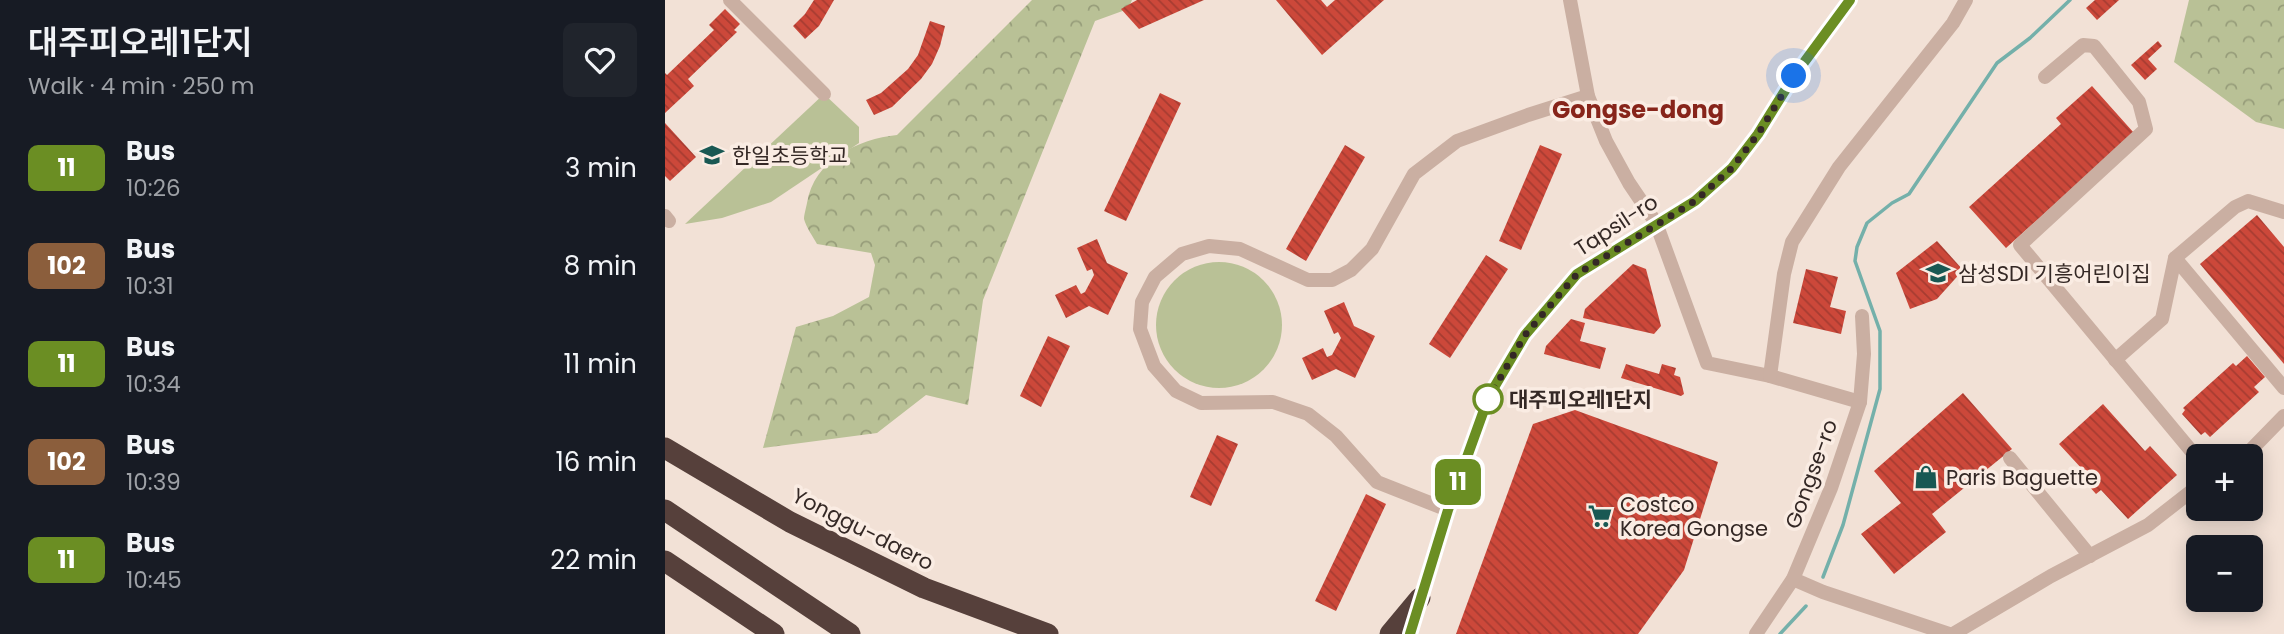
<!DOCTYPE html>
<meta charset="utf-8">
<style>
:root{--surface:#171b24;--page:#20242c;--text:#f1f3f6;--muted:#9ea1a6}
body{margin:0;font-family:Poppins,"Noto Sans KR",sans-serif;background:var(--page);color:var(--text);height:100vh;display:flex;flex-direction:column;font-size:26px;white-space:nowrap}
*{box-sizing:border-box;margin:0}
p{font-size:23px;color:var(--muted)}
.icon{flex:none;width:38px;height:38px;fill:none;stroke:currentColor;stroke-width:2;stroke-linecap:round;stroke-linejoin:round}
.map{position:relative;flex:1;overflow:hidden}
.drawer{display:flex;flex-direction:column;background:var(--surface);width:665px}
.drawer>*{flex:none}
.badge{padding:0 14px;border-radius:10px;font-size:24px;line-height:46px}
.tools{position:absolute;left:1521px;top:444px;display:grid;gap:14px}
.tools a{display:grid;place-items:center;width:77px;height:77px;border-radius:10px;background:var(--surface);box-shadow:0 4px 18px #0003;font-size:35px}
.you{position:absolute;width:35px;height:35px;margin:-18px;border:5px solid #fff;border-radius:50%;background:#1a73e8;box-shadow:0 0 0 10px #1a73e833}
.map>.badge{position:absolute;translate:-50% -50%;box-shadow:0 0 0 4px #fff}
.round{display:grid;place-items:center;flex:none;width:74px;height:74px;border-radius:10px;background:var(--page)}
.headline{display:flex;align-items:center;justify-content:space-between;height:119px;padding:0 28px}
h1{font-size:33px;font-weight:600;line-height:52px}
ul{padding:0;list-style:none}
li{display:flex;align-items:center;gap:21px;height:98px;padding:0 28px}
li div{flex:1}
li b{display:block;font-size:26px}
li em{font-style:normal}
li .badge{min-width:77px;font-weight:700;text-align:center}
main{display:flex;flex:1;min-height:0}
.map>svg:first-child{display:block}
</style>
<main>
<section class="drawer">
<div class="headline"><div><h1>대주피오레1단지</h1><p>Walk · 4 min · 250 m</p></div><a class="round"><svg class="icon" aria-label="heart" viewBox="0 0 24 24"><path d="M12 20l-8-8c-3-5 5-10 8-4 3-6 11-1 8 4z"/></svg></a></div>
<ul>
<li><span class="badge" style="background:#6b8e23;color:#fff">11</span><div><b>Bus</b><p>10:26</p></div><em>3 min</em></li>
<li><span class="badge" style="background:#8b5e3c;color:#fff">102</span><div><b>Bus</b><p>10:31</p></div><em>8 min</em></li>
<li><span class="badge" style="background:#6b8e23;color:#fff">11</span><div><b>Bus</b><p>10:34</p></div><em>11 min</em></li>
<li><span class="badge" style="background:#8b5e3c;color:#fff">102</span><div><b>Bus</b><p>10:39</p></div><em>16 min</em></li>
<li><span class="badge" style="background:#6b8e23;color:#fff">11</span><div><b>Bus</b><p>10:45</p></div><em>22 min</em></li>
</ul>
</section>
<div class="map">
<svg width="1619" height="634" viewBox="0 0 1619 634">
<defs>
<pattern id="forest-crowns" width="20" height="18" patternUnits="userSpaceOnUse" patternTransform="scale(1.75)"><rect width="20" height="18" fill="#b9c196"/><path d="M2 6a3 3 0 1 1 6 0M12 15a3 3 0 1 1 6 0" fill="none" stroke="#979d7a"/></pattern>
<pattern id="building-back-hatch" width="6" height="6" patternUnits="userSpaceOnUse" patternTransform="scale(1.75)"><rect width="6" height="6" fill="#cc483a"/><path d="M-1 5l2 2M0 0l6 6M5-1l2 2" fill="none" stroke="#a63c31"/></pattern>
</defs>
<rect width="100%" height="100%" fill="#f2e1d6"/>
<g fill="url(#forest-crowns)">
<path d="M367 0H467L463 9 430 21 318 300 303 405 261 395 212 433 98 448 131 327 168 316 204 297 210 265 206 253 152 244C148 237 141 227 139 219 139 215 141 208 142 203 149 160 193 139 232 135Z"/>
<polygon points="1524,0 1619,0 1619,129 1591,122 1509,62"/>
</g>
<g fill="#b9c196">
<polygon points="159,94 194,127 194,143 106,202 57,218 20,224"/>
<circle cx="554" cy="325" r="63"/>
</g>
<g fill="none" stroke-linecap="round" stroke-linejoin="round">
<g stroke="#74b0aa" stroke-width="3.5">
<polyline points="1158,577 1178,525 1215,389 1215,331 1190,261 1192,247 1202,223 1227,203 1244,194 1332,63 1365,38 1405,0"/>
<polyline points="1115,634 1141,606"/>
</g>
</g>
<g fill="url(#building-back-hatch)">
<polygon points="149,0 169,0 154,26 140,39 128,26 140,14"/>
<polygon points="472,0 539,0 474,29 456,9"/>
<polygon points="611,0 656,0 662,7 670,0 719,0 657,55"/>
<polygon points="1430,0 1454,0 1432,20 1421,8"/>
<polygon points="60,9 75,24 69,30 72,32 23,79 29,86 0,113 0,73 2,75 49,30 44,25"/>
<polygon points="265,21 280,26 275,46 267,64 256,79 227,107 209,115 201,100 216,93 243,69 253,55"/>
<polygon points="1493,41 1497,46 1483,59 1492,69 1480,80 1466,65"/>
<polygon points="1427,86 1469,133 1341,248 1304,207 1396,124 1391,118"/>
<polygon points="495,93 516,103 461,221 439,211"/>
<polygon points="0,123 31,157 5,181 0,176"/>
<polygon points="680,145 700,157 641,261 621,249"/>
<polygon points="875,145 897,154 856,250 834,241"/>
<polygon points="1592,215 1619,247 1619,364 1535,264"/>
<polygon points="432,239 442,263 463,273 443,315 424,306 401,318 390,295 411,285 416,294 420,292 429,275 427,269 422,271 412,248"/>
<polygon points="1272,241 1298,270 1272,299 1245,309 1231,273"/>
<polygon points="821,255 843,269 785,358 764,344"/>
<polygon points="968,264 981,269 996,326 989,334 918,318 920,309"/>
<polygon points="1141,269 1173,277 1165,307 1181,311 1176,334 1128,323"/>
<polygon points="679,302 689,326 710,336 690,378 671,369 647,380 637,358 658,348 662,357 667,355 676,338 673,332 669,334 659,311"/>
<polygon points="906,319 920,323 915,341 941,348 935,369 879,354 881,346"/>
<polygon points="383,336 405,346 376,407 355,396"/>
<polygon points="1582,356 1600,377 1589,387 1594,392 1545,437 1540,432 1536,435 1517,414 1520,410 1518,408 1568,363 1571,366"/>
<polygon points="961,364 994,374 997,364 1011,368 1009,375 1015,377 1019,394 1016,396 956,378"/>
<polygon points="1298,393 1347,449 1267,514 1281,532 1229,574 1196,534 1236,503 1209,471"/>
<polygon points="1438,404 1480,451 1485,446 1512,475 1463,519 1436,490 1431,494 1423,485 1413,474 1418,470 1394,444"/>
<polygon points="910,410 1053,462 1019,570 973,634 791,634 868,424"/>
<polygon points="552,435 573,444 546,506 525,497"/>
<polygon points="701,494 721,504 671,611 650,601"/>
</g>
<g fill="none" stroke-linecap="round" stroke-linejoin="round">
<g stroke="#caafa2" stroke-width="14">
<polyline points="65,0 159,94"/>
<polyline points="905,0 923,96 941,141 964,183 991,223 1042,363 1105,376 1195,402"/>
<polyline points="1380,77 1418,45 1429,46 1474,102 1481,129 1355,245 1533,459"/>
<polyline points="0,216 4,221"/>
<polyline points="1510,258 1619,388"/>
<polyline points="1450,360 1497,319 1510,258 1570,207 1583,201 1619,212"/>
<polyline points="1105,376 1119,274 1127,242 1174,167 1288,23 1301,0"/>
<polyline points="1579,457 1619,416"/>
<polyline points="1345,458 1425,556"/>
<polyline points="783,510 712,482 671,436 643,414 608,402 536,403 511,391 489,366 475,329 477,302 490,277 517,254 544,246 575,249 643,280 667,280 686,270 707,249 749,174 792,141 863,115 923,96"/>
<polyline points="1128,579 1158,592 1284,634"/>
<polyline points="745,634 783,510 824,396 860,335 912,274 1030,201 1067,168 1093,134 1129,76 1185,0"/>
<polyline points="1091,634 1128,579 1166,488 1195,402 1199,354 1197,316"/>
<polyline points="1288,634 1386,576 1483,525 1533,486"/>
</g>
<g stroke="#56403b" stroke-width="21">
<polyline points="0,448 125,522 259,588 383,634"/>
<polyline points="0,510 185,634"/>
<polyline points="0,561 109,634"/>
<polyline points="725,634 755,598"/>
</g>
</g>
<g fill="none" stroke-linecap="round" stroke-linejoin="round">
<g stroke="#fff" stroke-width="16">
<polyline id="line" points="745,634 783,510 824,396 860,335 912,274 1030,201 1067,168 1093,134 1129,76 1185,0"/>
</g>
<use href="#line" stroke="#6b8e23" stroke-width="10"/>
<polyline stroke="#342825" stroke-width="7" stroke-dasharray="0 12.6" points="823,399 860,335 912,274 1030,201 1067,168 1093,134 1129,76"/>
</g>
<defs>
<g id="school-bare" transform="scale(1.89)"><path d="M0-5L7-2L0 1L-7-2ZM-4 1L0 2.5L4 1V4Q0 6-4 4Z" fill="#195853" stroke="#faece3" stroke-width="2.5" paint-order="stroke"/></g>
<g id="shop-bare" transform="scale(1.89)"><path d="M-5-2.5h2.3a2.7 3.5 0 0 1 5.4 0H5L5.5 6h-11ZM-1.5-2.5h3a1.5 2.3 0 0 0-3 0Z" fill="#195853" stroke="#faece3" stroke-width="2.5" paint-order="stroke"/></g>
<g id="supermarket-bare" transform="scale(1.89)"><path d="M-6-5.5h2.5l.6 2H6L4.5 2H-2.5L-4.4-4H-6ZM-1.5 3.2a1.3 1.3 0 1 0 .1 0ZM3 3.2a1.3 1.3 0 1 0 .1 0Z" fill="#195853" stroke="#faece3" stroke-width="2.5" paint-order="stroke"/></g>
</defs>
<g fill-rule="evenodd">
<use href="#school-bare" x="47" y="155"/>
<use href="#school-bare" x="1273" y="273"/>
<use href="#shop-bare" x="1261" y="477"/>
<use href="#supermarket-bare" x="935" y="516"/>
</g>
<circle fill="#fff" stroke="#6b8e23" stroke-width="3.5" cx="823" cy="399" r="14"/>
<g text-anchor="middle" dominant-baseline="central" stroke-width="7" stroke-linejoin="round" paint-order="stroke">
<g font-size="21" fill="#342825" stroke="#faece3" text-anchor="start">
<text x="67" y="155">한일초등학교</text>
<text x="1293" y="273">삼성SDI 기흥어린이집</text>
<text x="1281" y="477">Paris Baguette</text>
<text x="955" y="504">Costco<tspan x="955" dy="24">Korea Gongse</tspan></text>
</g>
<g font-size="21" fill="#342825" stroke="#faece3">
<text transform="translate(951 225) rotate(-33)">Tapsil-ro</text>
<text transform="translate(1146 474) rotate(-70)">Gongse-ro</text>
<text transform="translate(198 529) rotate(27)">Yonggu-daero</text>
</g>
<g font-size="21" font-weight="bold" fill="#342825" stroke="#faece3" text-anchor="start">
<text x="844" y="399">대주피오레1단지</text>
</g>
<g font-size="24" font-weight="bold" fill="#87241a" stroke="#faece3">
<text x="973" y="109">Gongse-dong</text>
</g>
</g>
</svg>
<div class="tools">
<a>+</a>
<a>−</a>
</div>
<div class="you" style="left:1129px;top:76px"></div>
<b class="badge" style="left:793px;top:482px;background:#6b8e23;color:#fff">11</b>
</div>
</main>
